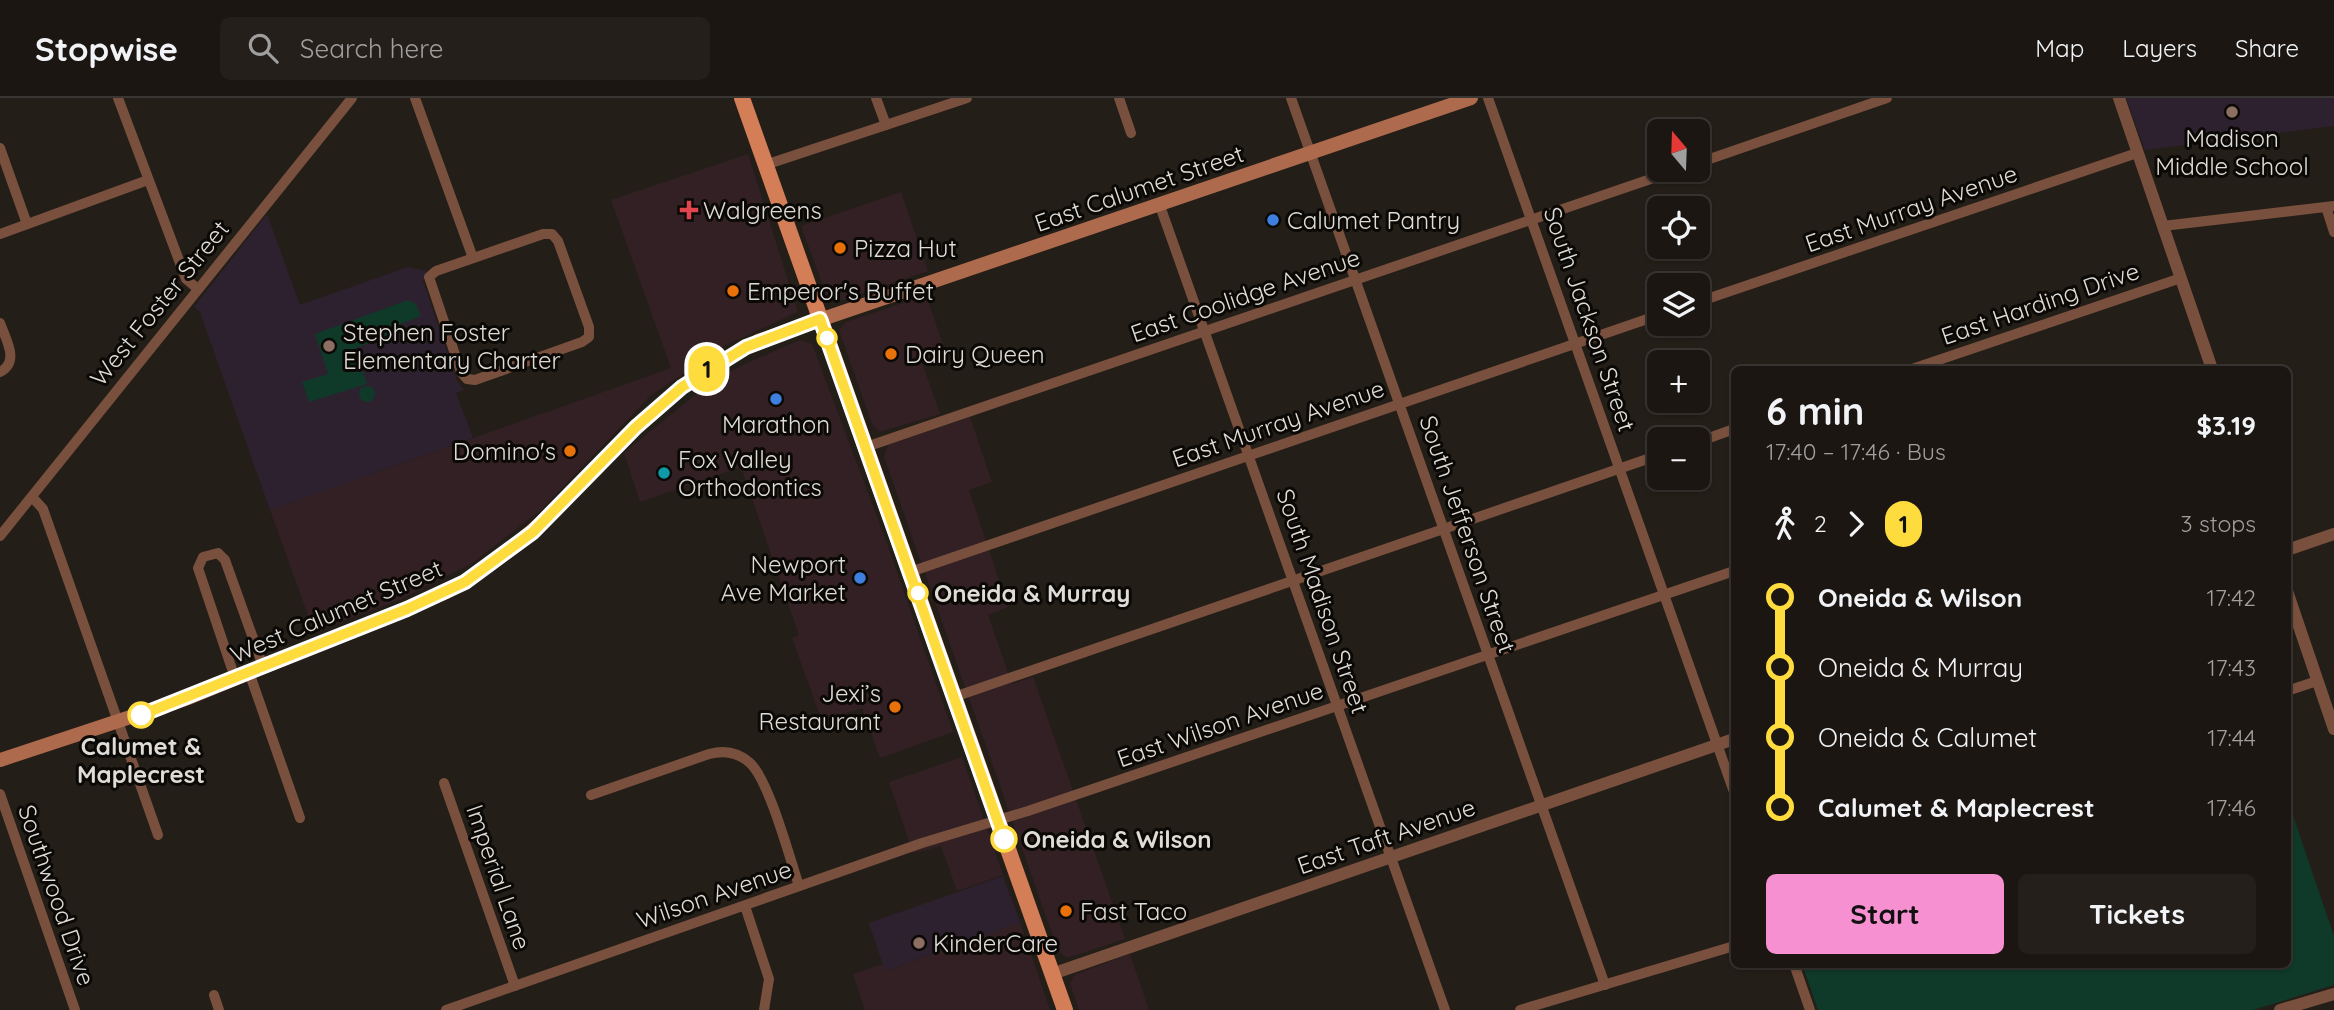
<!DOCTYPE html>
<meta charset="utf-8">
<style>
:root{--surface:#1b1612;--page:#241f1b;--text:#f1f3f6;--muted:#a09f9f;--line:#393532;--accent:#f690d0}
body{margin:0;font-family:Quicksand,sans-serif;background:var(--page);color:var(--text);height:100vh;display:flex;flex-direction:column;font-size:26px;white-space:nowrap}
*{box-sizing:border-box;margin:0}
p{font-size:23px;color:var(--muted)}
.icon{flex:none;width:38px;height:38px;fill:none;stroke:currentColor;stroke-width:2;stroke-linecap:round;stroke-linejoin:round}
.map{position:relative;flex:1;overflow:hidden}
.sheet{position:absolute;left:1731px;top:268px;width:560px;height:602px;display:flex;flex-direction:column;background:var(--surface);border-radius:10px;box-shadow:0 2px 5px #0004,0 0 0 2px var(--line)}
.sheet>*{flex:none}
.badge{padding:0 14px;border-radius:23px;font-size:24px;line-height:46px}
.needle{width:46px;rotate:341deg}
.tools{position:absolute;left:1647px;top:21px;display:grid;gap:14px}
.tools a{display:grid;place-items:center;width:63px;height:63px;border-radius:10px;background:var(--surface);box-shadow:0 2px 5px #0004,0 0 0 2px var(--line);font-size:35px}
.map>.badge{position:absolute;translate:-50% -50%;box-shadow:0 0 0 4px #fff}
.legs{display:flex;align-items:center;gap:10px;height:77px;padding:0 35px;font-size:23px}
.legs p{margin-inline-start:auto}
.head{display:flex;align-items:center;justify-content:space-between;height:119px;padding:0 35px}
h1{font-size:38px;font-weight:700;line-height:52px}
.primary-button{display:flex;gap:14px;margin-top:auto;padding:14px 35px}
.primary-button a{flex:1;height:80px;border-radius:10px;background:var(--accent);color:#111;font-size:28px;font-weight:700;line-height:80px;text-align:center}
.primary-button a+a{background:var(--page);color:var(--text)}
ul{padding:0 35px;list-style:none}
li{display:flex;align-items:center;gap:24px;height:70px;font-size:26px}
li i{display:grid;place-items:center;width:10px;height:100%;margin:0 9px;background:currentColor}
li i::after{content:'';width:18px;height:18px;margin:-9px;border:5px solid;border-radius:50%;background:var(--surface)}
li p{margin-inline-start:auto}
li:first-child i{background:linear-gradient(#0000 50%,currentColor 0)}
li:last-child i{background:linear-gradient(currentColor 50%,#0000 0)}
header{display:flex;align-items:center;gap:42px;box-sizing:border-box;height:98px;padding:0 35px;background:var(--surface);border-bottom:2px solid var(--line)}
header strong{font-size:33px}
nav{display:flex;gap:38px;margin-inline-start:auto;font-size:24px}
.search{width:490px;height:63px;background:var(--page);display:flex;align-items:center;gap:18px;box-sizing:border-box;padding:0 24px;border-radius:10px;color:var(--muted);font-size:26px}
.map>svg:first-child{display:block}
</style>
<header>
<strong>Stopwise</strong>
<div class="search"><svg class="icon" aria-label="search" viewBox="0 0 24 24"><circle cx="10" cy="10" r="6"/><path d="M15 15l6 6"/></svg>Search here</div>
<nav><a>Map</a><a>Layers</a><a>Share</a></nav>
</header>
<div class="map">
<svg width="2334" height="912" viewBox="0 0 2334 912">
<rect width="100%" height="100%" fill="#241e18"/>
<g fill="#332024">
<polygon points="748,56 798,214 724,248 650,298 541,412 471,466 399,502 314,534 270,412 671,270 611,102"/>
<polygon points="901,94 928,173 846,201 836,204 828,201 801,128"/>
<polygon points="926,197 944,250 920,259 940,316 879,334 872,326 839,232 846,224"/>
<polygon points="800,242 812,246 886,443 953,634 880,660 862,610 822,623 792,540 799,537 741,369 640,404 624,355 701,292 740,268"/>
<polygon points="970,319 992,384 969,392 1008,509 988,517 1012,586 1033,579 1125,841 1067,860 1060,855 1048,824 884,359 888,347"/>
<polygon points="962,659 1003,777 957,793 941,748 913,755 889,684"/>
<polygon points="1020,824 1050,912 865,912 853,876 883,866 886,873"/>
<polygon points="1130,856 1149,912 1079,912 1070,886 1074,877"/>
</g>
<g fill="#2e212f">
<polygon points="2126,0 2334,0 2334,28 2145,52"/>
<polygon points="267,116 300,207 408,169 426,173 423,183 457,283 464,292 456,295 473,340 270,412 200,214 194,209"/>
<polygon points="1003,778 1020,824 885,873 869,825"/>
</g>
<g fill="#0f3929">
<polygon points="408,202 416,206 421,218 388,231 386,239 355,250 367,286 309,304 302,284 328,276 315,236"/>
<circle cx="367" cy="296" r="8"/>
<polygon points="2287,700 2334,838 2334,887 2253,912 1818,912 1802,866 2287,866"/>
</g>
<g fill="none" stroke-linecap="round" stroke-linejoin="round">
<g stroke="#79503d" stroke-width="10">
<polyline points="118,0 186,181 198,191"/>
<polyline points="415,0 473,160"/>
<polyline points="876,0 886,27 967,0"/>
<polyline points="1119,0 1131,35"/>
<polyline points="1291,0 1605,887"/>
<polyline points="1488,0 1734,694"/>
<polyline points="0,50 27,126"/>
<polyline points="1698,65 1887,0"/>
<polyline points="765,67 886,27"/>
<polyline points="1160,108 1445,912"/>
<polyline points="2326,109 2334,134"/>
<polyline points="2163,128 2334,108"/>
<polyline points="0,136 148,82"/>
<polygon points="543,136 552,136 558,143 589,229 589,239 582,244 475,282 467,281 461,274 429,179 436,173"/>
<polyline points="1698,204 2137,55"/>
<path d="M0 225C6 242 20 264 0 274"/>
<polyline points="1912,271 2181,180"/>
<polyline points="1698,344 1734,331"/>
<polyline points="866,349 1677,72"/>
<polyline points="32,399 43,411 158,737"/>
<polyline points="0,438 352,0"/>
<polyline points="910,474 1659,217"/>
<polyline points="249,574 300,720"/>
<polyline points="235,580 198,470 203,459 218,455 225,462 263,568"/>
<polyline points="2287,593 2317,583"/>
<polyline points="954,599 1659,357"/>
<polyline points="444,685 515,888"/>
<polyline points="0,696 75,912"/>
<path d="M591 697 709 656C724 652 738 654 750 665 769 682 790 761 799 788"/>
<polyline points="745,808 769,881 764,912"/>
<polyline points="1794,866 1810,912"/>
<polyline points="214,897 219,912"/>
<polyline points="446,912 922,745 1028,713 1734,473"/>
<polyline points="1520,912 1734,848"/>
</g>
<g stroke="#79503d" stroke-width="12">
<polyline points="2119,0 2212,271"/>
<polyline points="2287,452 2334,436"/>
<polyline points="2287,493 2334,631"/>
<polyline points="1052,876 1734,641"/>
<polyline points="2280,912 2334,896"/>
</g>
<g stroke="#ad6a4c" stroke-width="14">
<polyline points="758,243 1471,0"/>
<path d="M0 662 188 600 446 494C512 458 560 408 612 354"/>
</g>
<polyline stroke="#d47e57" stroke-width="16" points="742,0 1065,912"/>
</g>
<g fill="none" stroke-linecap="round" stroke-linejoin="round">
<g stroke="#fff" stroke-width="16">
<polyline id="line-1" points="141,617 407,511 465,484 533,434 636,329 682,289 746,249 820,221 1004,741"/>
</g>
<use href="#line-1" stroke="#ffdc3d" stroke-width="10"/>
</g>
<g fill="#8d6e63" stroke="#0b0906" stroke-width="2.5">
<circle cx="2232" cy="14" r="7"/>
<circle cx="329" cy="248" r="7"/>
<circle cx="919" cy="845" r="7"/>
</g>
<path fill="#e0444e" stroke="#0b0906" stroke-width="2.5" d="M685.5 101.5h7v7h7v7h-7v7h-7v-7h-7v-7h7z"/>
<g fill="#3f7fe0" stroke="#0b0906" stroke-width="2.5">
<circle cx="1273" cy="122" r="7"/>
<circle cx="776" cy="301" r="7"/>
<circle cx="860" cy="480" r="7"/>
</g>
<g fill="#e8710a" stroke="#0b0906" stroke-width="2.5">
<circle cx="840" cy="150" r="7"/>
<circle cx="733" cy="193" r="7"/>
<circle cx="891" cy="256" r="7"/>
<circle cx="570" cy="353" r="7"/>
<circle cx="895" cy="609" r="7"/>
<circle cx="1066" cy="813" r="7"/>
</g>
<g fill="#fff" stroke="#ffdc3d" stroke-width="3.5">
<circle cx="827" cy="240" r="9"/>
<circle cx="918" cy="495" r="9"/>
<circle cx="141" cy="617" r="12"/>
<circle cx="1004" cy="741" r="12"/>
</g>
<circle fill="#0f9aa8" stroke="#0b0906" stroke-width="2.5" cx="664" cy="375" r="7"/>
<g text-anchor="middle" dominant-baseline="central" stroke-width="6" stroke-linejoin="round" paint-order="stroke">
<g font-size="24" fill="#dfdbd7" stroke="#0b0906" text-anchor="start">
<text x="2232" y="40" text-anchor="middle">Madison<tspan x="2232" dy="28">Middle School</tspan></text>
<text x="703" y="112">Walgreens</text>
<text x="1287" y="122">Calumet Pantry</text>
<text x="854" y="150">Pizza Hut</text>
<text x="747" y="193">Emperor's Buffet</text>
<text x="343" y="234">Stephen Foster<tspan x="343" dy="28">Elementary Charter</tspan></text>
<text x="905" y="256">Dairy Queen</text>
<text x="776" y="326" text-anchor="middle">Marathon</text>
<text x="556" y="353" text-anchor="end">Domino's</text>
<text x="678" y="361">Fox Valley<tspan x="678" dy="28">Orthodontics</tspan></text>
<text x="846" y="466" text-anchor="end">Newport<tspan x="846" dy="28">Ave Market</tspan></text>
<text x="881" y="595" text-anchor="end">Jexi’s<tspan x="881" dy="28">Restaurant</tspan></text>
<text x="1080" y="813">Fast Taco</text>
<text x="933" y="845">KinderCare</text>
</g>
<g font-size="24" fill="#dfdbd7" stroke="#0b0906">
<text transform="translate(1139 90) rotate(-19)">East Calumet Street</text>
<text transform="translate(1911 110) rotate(-19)">East Murray Avenue</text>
<text transform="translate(1245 197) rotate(-19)">East Coolidge Avenue</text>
<text transform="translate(159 205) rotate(-51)">West Foster Street</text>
<text transform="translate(2040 205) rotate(-19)">East Harding Drive</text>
<text transform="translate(1590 221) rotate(71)">South Jackson Street</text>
<text transform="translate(1278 325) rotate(-19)">East Murray Avenue</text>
<text transform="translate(1468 436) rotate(71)">South Jefferson Street</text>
<text transform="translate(1323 503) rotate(71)">South Madison Street</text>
<text transform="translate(336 513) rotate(-23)">West Calumet Street</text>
<text transform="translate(1220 626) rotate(-19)">East Wilson Avenue</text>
<text transform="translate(1386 738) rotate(-19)">East Taft Avenue</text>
<text transform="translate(499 779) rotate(71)">Imperial Lane</text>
<text transform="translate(714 796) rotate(-19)">Wilson Avenue</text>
<text transform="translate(57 797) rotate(71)">Southwood Drive</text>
</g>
<g font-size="24" font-weight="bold" fill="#dfdbd7" stroke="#0b0906" text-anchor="start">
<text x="934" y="495">Oneida &amp; Murray</text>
<text x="141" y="648" text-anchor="middle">Calumet &amp;<tspan x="141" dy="28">Maplecrest</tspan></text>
<text x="1023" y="741">Oneida &amp; Wilson</text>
</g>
</g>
</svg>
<div class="tools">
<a><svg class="needle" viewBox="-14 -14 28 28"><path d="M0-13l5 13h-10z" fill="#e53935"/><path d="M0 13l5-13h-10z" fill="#a09f9f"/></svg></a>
<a><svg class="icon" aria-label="locate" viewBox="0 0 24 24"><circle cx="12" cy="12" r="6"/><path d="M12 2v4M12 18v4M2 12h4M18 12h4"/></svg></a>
<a><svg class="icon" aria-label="layers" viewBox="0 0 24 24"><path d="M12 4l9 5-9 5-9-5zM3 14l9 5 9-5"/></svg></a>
<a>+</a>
<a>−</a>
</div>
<b class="badge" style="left:707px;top:271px;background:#ffdc3d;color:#111">1</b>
<section class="sheet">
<div class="head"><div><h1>6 min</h1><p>17:40 – 17:46 · Bus</p></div><b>$3.19</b></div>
<div class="legs"><svg class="icon" aria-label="walk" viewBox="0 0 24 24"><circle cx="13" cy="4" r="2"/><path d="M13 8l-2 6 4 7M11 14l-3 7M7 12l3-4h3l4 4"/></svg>2<svg class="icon" aria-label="forward" viewBox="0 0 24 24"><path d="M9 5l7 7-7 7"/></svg><b class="badge" style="background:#ffdc3d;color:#111">1</b><p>3 stops</p></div>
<ul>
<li><i style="color:#ffdc3d"></i><b>Oneida &amp; Wilson</b><p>17:42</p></li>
<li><i style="color:#ffdc3d"></i><span>Oneida &amp; Murray</span><p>17:43</p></li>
<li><i style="color:#ffdc3d"></i><span>Oneida &amp; Calumet</span><p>17:44</p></li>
<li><i style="color:#ffdc3d"></i><b>Calumet &amp; Maplecrest</b><p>17:46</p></li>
</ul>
<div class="primary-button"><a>Start</a><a>Tickets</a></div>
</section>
</div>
